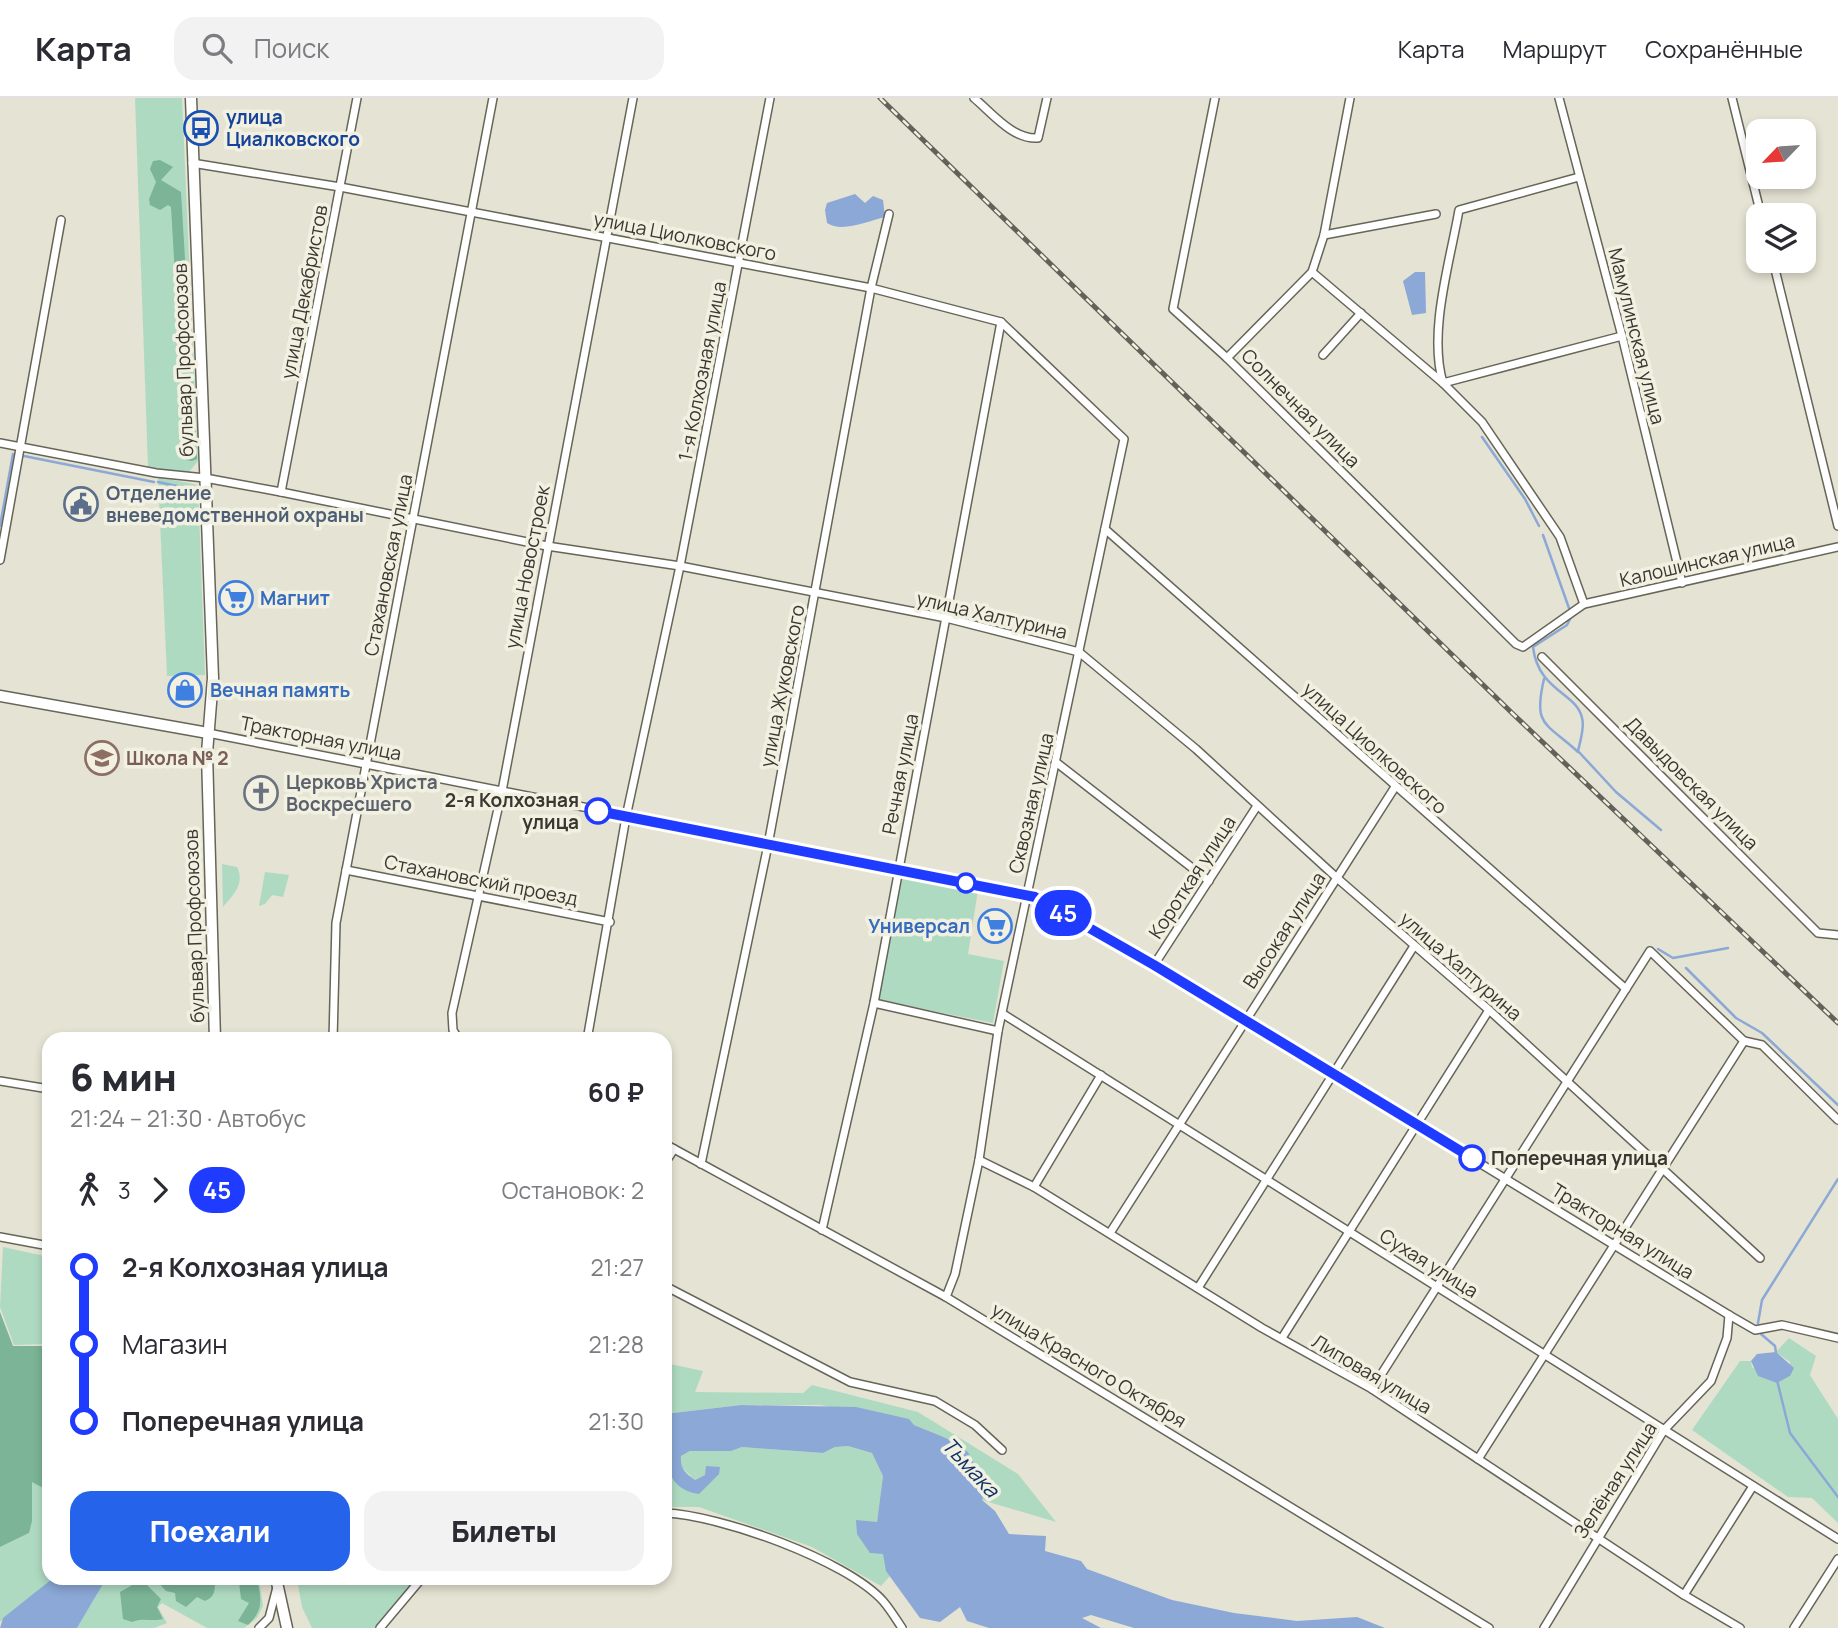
<!DOCTYPE html>
<html lang="ru">
<meta charset="utf-8">
<style>
:root{--surface:#fff;--page:#f2f2f3;--text:#2b2b33;--muted:#7c7c81;--line:#e1e1e2;--accent:#2563eb}
body{margin:0;font-family:Manrope,sans-serif;background:var(--page);color:var(--text);height:100vh;display:flex;flex-direction:column;font-size:26px;white-space:nowrap}
*{box-sizing:border-box;margin:0}
p{font-size:23px;color:var(--muted)}
.icon{flex:none;width:38px;height:38px;fill:none;stroke:currentColor;stroke-width:2;stroke-linecap:round;stroke-linejoin:round}
.map{position:relative;flex:1;overflow:hidden}
.drawer{position:absolute;left:42px;top:934px;width:630px;height:553px;display:flex;flex-direction:column;background:var(--surface);border-radius:21px;box-shadow:0 4px 10px #0003}
.drawer>*{flex:none}
.badge{padding:0 14px;border-radius:23px;font-size:24px;line-height:46px}
.needle{width:46px;rotate:245deg}
.tools{position:absolute;left:1746px;top:21px;display:grid;gap:14px}
.tools a{display:grid;place-items:center;width:70px;height:70px;border-radius:14px;background:var(--surface);box-shadow:0 4px 10px #0003;font-size:35px}
.map>.badge{position:absolute;translate:-50% -50%;box-shadow:0 0 0 4px #fff}
.legs{display:flex;align-items:center;gap:10px;height:77px;padding:0 28px;font-size:23px}
.legs p{margin-inline-start:auto}
.head{display:flex;align-items:center;justify-content:space-between;height:119px;padding:0 28px}
h1{font-size:38px;font-weight:800;line-height:52px}
.button{display:flex;gap:14px;margin-top:auto;padding:14px 28px}
.button a{flex:1;height:80px;border-radius:21px;background:var(--accent);color:#fff;font-size:28px;font-weight:800;line-height:80px;text-align:center}
.button a+a{background:var(--page);color:var(--text)}
ul{padding:0 28px;list-style:none}
li{display:flex;align-items:center;gap:24px;height:77px;font-size:26px}
li i{display:grid;place-items:center;width:10px;height:100%;margin:0 9px;background:currentColor}
li i::after{content:'';width:18px;height:18px;margin:-9px;border:5px solid;border-radius:50%;background:var(--surface)}
li p{margin-inline-start:auto}
li:first-child i{background:linear-gradient(#0000 50%,currentColor 0)}
li:last-child i{background:linear-gradient(currentColor 50%,#0000 0)}
header{display:flex;align-items:center;gap:42px;box-sizing:border-box;height:98px;padding:0 35px;background:var(--surface);border-bottom:2px solid var(--line)}
header strong{font-size:33px}
nav{display:flex;gap:38px;margin-inline-start:auto;font-size:24px}
.search{width:490px;height:63px;background:var(--page);display:flex;align-items:center;gap:18px;box-sizing:border-box;padding:0 24px;border-radius:21px;color:var(--muted);font-size:26px}
.map>svg:first-child{display:block}
</style>
<header>
<strong>Карта</strong>
<div class="search"><svg class="icon" aria-label="search" viewBox="0 0 24 24"><circle cx="10" cy="10" r="6"/><path d="M15 15l6 6"/></svg>Поиск</div>
<nav><a>Карта</a><a>Маршрут</a><a>Сохранённые</a></nav>
</header>
<div class="map">
<svg width="1838" height="1530" viewBox="0 0 1838 1530">
<rect width="100%" height="100%" fill="#e5e3d3"/>
<g fill="#afdac2">
<polygon points="135,0 182,0 198,363 188,375 148,370"/>
<polygon points="158,379 198,387 205,577 167,578"/>
<path d="M222 766 237 769C245 786 234 796 223 809Z"/>
<polygon points="265,774 289,777 283,799 272,797 265,806 259,808"/>
<polygon points="900,777 978,792 968,856 1004,863 993,925 877,902"/>
<polygon points="3,1149 49,1159 49,1246 14,1247 0,1209"/>
<polygon points="1789,1240 1816,1258 1810,1277 1838,1321 1838,1425 1812,1400 1788,1399 1692,1332 1740,1263 1751,1263 1752,1269 1777,1285 1790,1278 1790,1264 1776,1254"/>
<polygon points="665,1265 703,1273 695,1294 803,1295 812,1287 918,1314 1018,1376 1056,1424 982,1402 983,1383 973,1369 968,1354 946,1340 914,1327 820,1307 741,1307 665,1316"/>
<path d="M848 1348 872 1355 883 1378 877 1424 890 1478 881 1488 812 1449 699 1409H665V1361C668 1379 680 1393 699 1395L704 1390 705 1377 695 1382 680 1368 681 1358 690 1353H731L742 1349 823 1355 835 1349Z"/>
<polygon points="32,1383 49,1393 49,1480 52,1481 0,1524 0,1449 29,1435"/>
<polygon points="106,1481 259,1481 263,1508 257,1520 244,1530 207,1530 162,1505 158,1509 167,1525 154,1530 77,1530"/>
<polygon points="297,1481 297,1480 416,1481 374,1530 312,1530 302,1509"/>
</g>
<g fill="#7bb496">
<polygon points="160,62 173,69 161,82 181,94 197,361 192,363 186,362 171,109 168,107 160,112 150,107 149,101 156,84 150,71 153,63"/>
<polygon points="0,1214 13,1248 49,1248 49,1393 32,1384 32,1423 29,1435 0,1449"/>
<path d="M155 1481H230L226 1484 215 1483C215 1492 215 1499 205 1503L197 1499 186 1509 176 1503 175 1495 166 1493Z"/>
<path d="M245 1481 258 1486C262 1503 262 1514 248 1527L238 1523 249 1505 241 1501 239 1484Z"/>
<path d="M136 1485 146 1486 161 1501 157 1509 163 1521C152 1524 143 1519 132 1524L123 1521 120 1494Z"/>
</g>
<g fill="#8ba8d6">
<path d="M855 96 865 105 873 98 883 102 885 119C868 123 842 135 827 125L825 112 827 105Z"/>
<polygon points="1415,174 1425,174 1426,215 1412,217 1403,183"/>
<polygon points="1776,1254 1794,1270 1790,1278 1777,1285 1758,1278 1751,1263 1757,1256"/>
<path d="M741 1307 856 1309 909 1321 914 1327 946 1340 968 1354 986 1391 982 1402 995 1413 1009 1436 1046 1438 1045 1453 1081 1463 1087 1471 1172 1502 1234 1515 1297 1523 1357 1519 1385 1530H1134L1091 1517 1082 1520 1101 1530H989L967 1523 960 1509 940 1524 920 1520 886 1473 883 1456 870 1455 857 1436 856 1422 877 1424 883 1378 872 1355 848 1348 835 1349 823 1355 742 1349 731 1353H690L681 1358C680 1371 685 1375 695 1382L705 1377 706 1368 720 1369 719 1376 699 1396C658 1390 665 1347 665 1316Z"/>
<polygon points="52,1481 106,1481 77,1530 0,1530 3,1520"/>
</g>
<g fill="none" stroke-linecap="round" stroke-linejoin="round">
<g stroke="#8ba8d6" stroke-width="2.5">
<polyline points="1482,339 1525,401 1539,428"/>
<polyline points="24,358 154,384"/>
<polyline points="158,384 196,392"/>
<polyline points="0,428 13,356 15,357"/>
<polyline points="1543,437 1570,513"/>
<path d="M1571 519 1567 527 1533 549C1538 593 1577 595 1582 620 1585 629 1580 644 1578 653L1616 694 1661 732"/>
<path d="M1544 581C1533 628 1545 624 1578 654"/>
<polyline points="1658,851 1673,860 1728,850"/>
<polyline points="1686,870 1736,920 1762,935 1838,1007"/>
<polyline points="1758,1225 1762,1202 1838,1081"/>
<polyline points="1761,1236 1775,1248 1776,1255"/>
<polyline points="1777,1282 1790,1335 1838,1399"/>
</g>
<g stroke="#676558" stroke-width="10">
<g id="minor">
<path d="M974 0C992 15 1013 42 1038 40L1047 0"/>
<polyline points="1215,0 1173,211 1227,260 1516,546 1523,549 1584,506 1838,449"/>
<polyline points="1559,0 1622,238 1682,485"/>
<polyline points="1732,0 1761,117"/>
<polyline points="192,65 340,89 871,190 1001,224 1124,341 998,933 979,1062 955,1176 946,1199"/>
<path d="M1579 79 1459 112C1450 164 1428 234 1443 285L1622 238"/>
<polyline points="1324,137 1436,116"/>
<polyline points="1773,163 1838,428"/>
<polyline points="1312,174 1443,285 1482,324 1560,439 1584,506"/>
<polyline points="1323,257 1361,215"/>
<polyline points="1227,260 1312,174 1324,137 1350,0"/>
<polyline points="0,345 156,375 205,380 281,394 547,448 680,468 946,520 1079,554 1196,651 1337,780 1489,912 1760,1160"/>
<polyline points="281,394 357,0"/>
<polyline points="1105,431 1626,891"/>
<polyline points="0,462 61,122"/>
<polyline points="1542,559 1818,835 1838,837"/>
<polyline points="208,635 1035,798 1154,867 1729,1217 1755,1232 1782,1227 1838,1240"/>
<polyline points="1057,665 1209,783"/>
<polyline points="346,772 610,824"/>
<polyline points="1154,867 1257,708"/>
<polyline points="874,905 998,933"/>
<polyline points="1003,916 1838,1441"/>
<polyline points="333,942 336,825 493,0"/>
<polyline points="459,942 453,932 452,915 502,693 633,0"/>
<polyline points="587,942 626,719 680,468 770,0"/>
<polyline points="0,983 49,991"/>
<polyline points="665,1046 946,1199 1489,1530"/>
<polyline points="979,1062 1034,1089 1262,1230 1372,1291 1684,1497 1740,1530"/>
<polyline points="665,1065 674,1051"/>
<polyline points="701,1066 768,747 871,190 889,116"/>
<polyline points="1034,1089 1101,977"/>
<polyline points="822,1132 874,905 1001,224"/>
<polyline points="1110,1135 1395,689"/>
<polyline points="0,1139 49,1148"/>
<polyline points="665,1188 850,1284 935,1303 975,1327 1002,1352"/>
<polyline points="1198,1190 1414,848"/>
<polyline points="1282,1240 1489,912"/>
<polyline points="1372,1291 1650,853 1744,943 1762,947 1838,1022"/>
<polyline points="1478,1361 1744,943"/>
<path d="M665 1415C720 1417 846 1462 883 1503 890 1511 896 1521 902 1530"/>
<polyline points="1684,1497 1753,1388"/>
<polyline points="259,1530 269,1520 277,1489"/>
<polyline points="380,1530 422,1480"/>
<polyline points="1544,1530 1664,1332 1711,1283 1727,1240 1729,1217"/>
<polyline points="1794,1530 1838,1461"/>
</g>
</g>
<g stroke="#676558" stroke-width="13">
<g id="secondary">
<polyline points="191,0 213,580 207,655 215,942"/>
<polyline points="0,598 208,635"/>
<polyline points="276,1480 287,1530"/>
</g>
</g>
<use href="#minor" stroke="#fff" stroke-width="7"/>
<use href="#secondary" stroke="#fff" stroke-width="10"/>
<g stroke="#636159" stroke-width="5">
<polyline id="rail" points="880,0 1512,615 1838,925"/>
</g>
<use href="#rail" stroke="#f2f0e0" stroke-width="2.5" stroke-dasharray="8" stroke-linecap="butt"/>
</g>
<g fill="none" stroke-linecap="round" stroke-linejoin="round">
<g stroke="#fff" stroke-width="16">
<polyline id="line-1" points="598,713 1035,799 1154,867 1472,1060"/>
</g>
<use href="#line-1" stroke="#1f3bff" stroke-width="10"/>
</g>
<defs>
<g id="bus-ring" transform="scale(1.75)"><circle r="9.5" fill="#f2f0e0" stroke="#1a4fb4" stroke-width="1.5"/><path d="M-5-6H5V4H4V6H2V4H-2V6H-4V4H-5ZM-3.5-4V0h7V-4ZM-3.5 1.2v1.5H-2V1.2ZM2 1.2v1.5H3.5V1.2Z" fill="#1a4fb4"/></g>
<g id="civic-ring" transform="scale(1.75)"><circle r="9.5" fill="#f2f0e0" stroke="#5c6f8a" stroke-width="1.5"/><path d="M-.6-6.5H3V-4.5H.6V-3L4-1V1h2V6H-6V1h2V-1L-.6-3ZM-1.2 2.5V6h2.4V2.5Z" fill="#5c6f8a"/></g>
<g id="supermarket-ring" transform="scale(1.75)"><circle r="9.5" fill="#f2f0e0" stroke="#3f7fe0" stroke-width="1.5"/><path d="M-6-5.5h2.5l.6 2H6L4.5 2H-2.5L-4.4-4H-6ZM-1.5 3.2a1.3 1.3 0 1 0 .1 0ZM3 3.2a1.3 1.3 0 1 0 .1 0Z" fill="#3f7fe0"/></g>
<g id="shop-ring" transform="scale(1.75)"><circle r="9.5" fill="#f2f0e0" stroke="#3f7fe0" stroke-width="1.5"/><path d="M-5-2.5h2.3a2.7 3.5 0 0 1 5.4 0H5L5.5 6h-11ZM-1.5-2.5h3a1.5 2.3 0 0 0-3 0Z" fill="#3f7fe0"/></g>
<g id="school-ring" transform="scale(1.75)"><circle r="9.5" fill="#f2f0e0" stroke="#8d6e63" stroke-width="1.5"/><path d="M0-5L7-2L0 1L-7-2ZM-4 1L0 2.5L4 1V4Q0 6-4 4Z" fill="#8d6e63"/></g>
<g id="church-ring" transform="scale(1.75)"><circle r="9.5" fill="#f2f0e0" stroke="#6b7280" stroke-width="1.5"/><path d="M-1.2-6h2.4v3.5h3.3v2.4h-3.3V6h-2.4V-.1h-3.3v-2.4h3.3Z" fill="#6b7280"/></g>
</defs>
<g fill-rule="evenodd">
<use href="#bus-ring" x="201" y="30"/>
<use href="#civic-ring" x="81" y="406"/>
<use href="#supermarket-ring" x="236" y="500"/>
<use href="#shop-ring" x="185" y="592"/>
<use href="#school-ring" x="102" y="660"/>
<use href="#church-ring" x="261" y="695"/>
<use href="#supermarket-ring" x="995" y="828"/>
</g>
<g fill="#fff" stroke="#1f3bff" stroke-width="3.5">
<circle cx="598" cy="713" r="12"/>
<circle cx="966" cy="785" r="9"/>
<circle cx="1472" cy="1060" r="12"/>
</g>
<g text-anchor="middle" dominant-baseline="central" stroke-width="7" stroke-linejoin="round" paint-order="stroke">
<g font-size="19" font-weight="bold" fill="#164399" stroke="#f2f0e0" text-anchor="start">
<text x="226" y="19">улица<tspan x="226" dy="22">Циалковского</tspan></text>
</g>
<g font-size="19" fill="#383731" stroke="#f2f0e0">
<text transform="translate(685 138) rotate(11)">улица Циолковского</text>
<text transform="translate(304 194) rotate(-79)">улица Декабристов</text>
<text transform="translate(1637 238) rotate(76)">Мамулинская улица</text>
<text transform="translate(183 262) rotate(-92)">бульвар Профсоюзов</text>
<text transform="translate(702 273) rotate(-79)">1-я Колхозная улица</text>
<text transform="translate(1301 310) rotate(45)">Солнечная улица</text>
<text transform="translate(1707 462) rotate(-13)">Калошинская улица</text>
<text transform="translate(388 467) rotate(-79)">Стахановская улица</text>
<text transform="translate(527 469) rotate(-79)">улица Новостроек</text>
<text transform="translate(992 517) rotate(13)">улица Халтурина</text>
<text transform="translate(782 588) rotate(-79)">улица Жуковского</text>
<text transform="translate(321 640) rotate(11)">Тракторная улица</text>
<text transform="translate(1375 650) rotate(42)">улица Циолковского</text>
<text transform="translate(900 676) rotate(-79)">Речная улица</text>
<text transform="translate(1692 685) rotate(45)">Давыдовская улица</text>
<text transform="translate(1031 705) rotate(-77)">Сквозная улица</text>
<text transform="translate(1192 779) rotate(-57)">Короткая улица</text>
<text transform="translate(481 782) rotate(11)">Стахановский проезд</text>
<text transform="translate(194 828) rotate(-92)">бульвар Профсоюзов</text>
<text transform="translate(1284 832) rotate(-57)">Высокая улица</text>
<text transform="translate(1461 868) rotate(41)">улица Халтурина</text>
<text transform="translate(1623 1133) rotate(32)">Тракторная улица</text>
<text transform="translate(1429 1165) rotate(32)">Сухая улица</text>
<text transform="translate(1089 1267) rotate(31)">улица Красного Октября</text>
<text transform="translate(1372 1276) rotate(31)">Липовая улица</text>
<text transform="translate(1615 1382) rotate(-57)">Зелёная улица</text>
</g>
<g font-size="19" font-weight="bold" fill="#4e5e75" stroke="#f2f0e0" text-anchor="start">
<text x="106" y="395">Отделение<tspan x="106" dy="22">вневедомственной охраны</tspan></text>
</g>
<g font-size="19" font-weight="bold" fill="#366cbe" stroke="#f2f0e0" text-anchor="start">
<text x="260" y="500">Магнит</text>
<text x="210" y="592">Вечная память</text>
<text x="970" y="828" text-anchor="end">Универсал</text>
</g>
<g font-size="19" font-weight="bold" fill="#785e54" stroke="#f2f0e0" text-anchor="start">
<text x="126" y="660">Школа № 2</text>
</g>
<g font-size="19" font-weight="bold" fill="#5b616d" stroke="#f2f0e0" text-anchor="start">
<text x="286" y="684">Церковь Христа<tspan x="286" dy="22">Воскресшего</tspan></text>
</g>
<g font-size="19" font-weight="bold" fill="#383731" stroke="#f2f0e0" text-anchor="end">
<text x="579" y="702">2-я Колхозная<tspan x="579" dy="22">улица</tspan></text>
<text x="1491" y="1060" text-anchor="start">Поперечная улица</text>
</g>
<g font-size="21" font-style="italic" fill="#0e3168" stroke="#f2f0e0">
<text transform="translate(971 1369) rotate(47)">Тьмака</text>
</g>
</g>
</svg>
<div class="tools">
<a><svg class="needle" viewBox="-14 -14 28 28"><path d="M0-13l5 13h-10z" fill="#e53935"/><path d="M0 13l5-13h-10z" fill="#7c7c81"/></svg></a>
<a><svg class="icon" aria-label="layers" viewBox="0 0 24 24"><path d="M12 4l9 5-9 5-9-5zM3 14l9 5 9-5"/></svg></a>
</div>
<b class="badge" style="left:1063px;top:815px;background:#1f3bff;color:#fff">45</b>
<section class="drawer">
<div class="head"><div><h1>6 мин</h1><p>21:24 – 21:30 · Автобус</p></div><b>60 ₽</b></div>
<div class="legs"><svg class="icon" aria-label="walk" viewBox="0 0 24 24"><circle cx="13" cy="4" r="2"/><path d="M13 8l-2 6 4 7M11 14l-3 7M7 12l3-4h3l4 4"/></svg>3<svg class="icon" aria-label="forward" viewBox="0 0 24 24"><path d="M9 5l7 7-7 7"/></svg><b class="badge" style="background:#1f3bff;color:#fff">45</b><p>Остановок: 2</p></div>
<ul>
<li><i style="color:#1f3bff"></i><b>2-я Колхозная улица</b><p>21:27</p></li>
<li><i style="color:#1f3bff"></i><span>Магазин</span><p>21:28</p></li>
<li><i style="color:#1f3bff"></i><b>Поперечная улица</b><p>21:30</p></li>
</ul>
<div class="button"><a>Поехали</a><a>Билеты</a></div>
</section>
</div>
